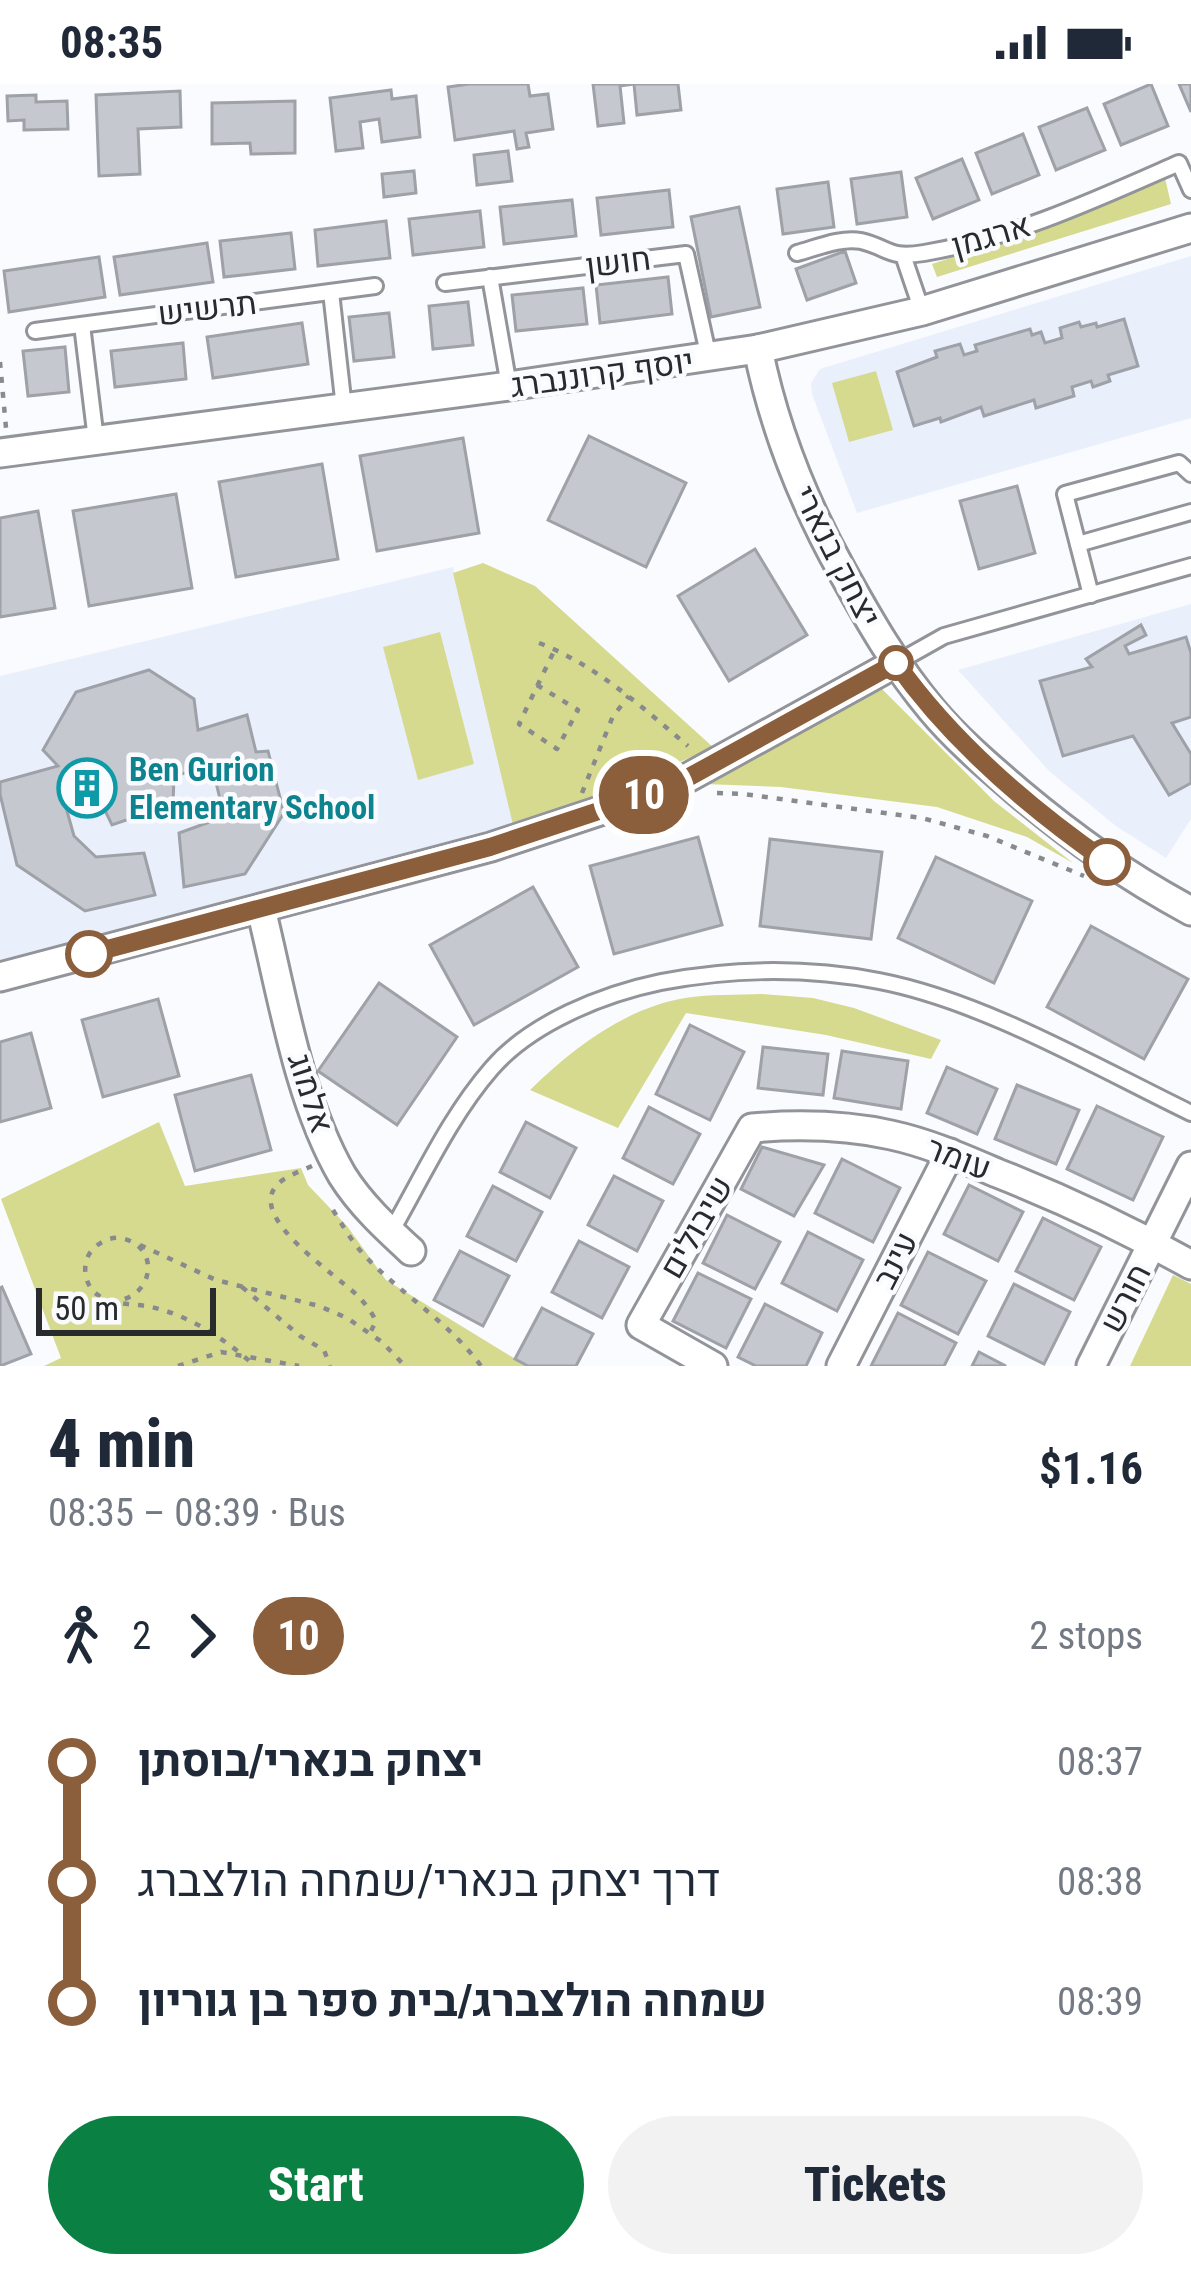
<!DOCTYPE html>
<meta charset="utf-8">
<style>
:root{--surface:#fff;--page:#f2f2f3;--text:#1f2937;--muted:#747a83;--accent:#0b8043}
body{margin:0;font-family:"Roboto Condensed",Heebo,sans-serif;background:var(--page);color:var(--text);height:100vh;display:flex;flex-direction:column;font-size:45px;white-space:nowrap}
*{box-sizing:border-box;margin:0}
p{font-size:39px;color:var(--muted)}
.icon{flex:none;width:66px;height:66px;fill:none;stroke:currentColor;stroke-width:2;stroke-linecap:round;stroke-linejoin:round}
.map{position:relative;height:1282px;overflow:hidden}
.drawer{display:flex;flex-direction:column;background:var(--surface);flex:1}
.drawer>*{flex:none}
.badge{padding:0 24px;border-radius:39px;font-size:42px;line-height:78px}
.scale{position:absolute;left:36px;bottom:30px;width:180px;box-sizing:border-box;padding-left:12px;border:6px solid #292a2c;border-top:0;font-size:33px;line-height:42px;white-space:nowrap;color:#292a2c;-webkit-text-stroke:9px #f9fbff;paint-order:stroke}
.map>.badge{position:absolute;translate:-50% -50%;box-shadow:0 0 0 6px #fff}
.legs{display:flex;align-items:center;gap:18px;height:132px;padding:0 48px;font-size:39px}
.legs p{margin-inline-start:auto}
.overview{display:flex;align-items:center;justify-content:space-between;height:204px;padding:0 48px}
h1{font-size:66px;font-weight:800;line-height:90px}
.button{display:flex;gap:24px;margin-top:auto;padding:24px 48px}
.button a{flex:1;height:138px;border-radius:72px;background:var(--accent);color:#fff;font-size:48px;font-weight:800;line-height:138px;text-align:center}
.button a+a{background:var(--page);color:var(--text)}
ul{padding:0 48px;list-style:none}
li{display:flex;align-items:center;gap:42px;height:120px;font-size:45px}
li i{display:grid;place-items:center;width:18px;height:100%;margin:0 15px;background:currentColor}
li i::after{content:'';width:30px;height:30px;margin:-15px;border:9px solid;border-radius:50%;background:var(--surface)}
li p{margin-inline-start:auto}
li:first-child i{background:linear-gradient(#0000 50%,currentColor 0)}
li:last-child i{background:linear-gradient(currentColor 50%,#0000 0)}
.status{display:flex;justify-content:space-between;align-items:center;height:84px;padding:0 60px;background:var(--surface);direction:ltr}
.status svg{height:33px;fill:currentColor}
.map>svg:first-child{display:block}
</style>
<div class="status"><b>08:35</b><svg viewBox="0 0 49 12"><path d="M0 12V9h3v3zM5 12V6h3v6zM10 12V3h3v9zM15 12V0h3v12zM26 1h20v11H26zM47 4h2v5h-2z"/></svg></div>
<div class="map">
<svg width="1191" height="1282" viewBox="0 0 1191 1282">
<rect width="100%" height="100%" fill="#f9fbff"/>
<g fill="#eaeffc">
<polygon points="1191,172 1191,334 857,429 812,310 811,299 820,285"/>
<polygon points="453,483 518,758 0,882 0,592"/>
<polygon points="1191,520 1191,735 1166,774 1116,742 1050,688 958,586"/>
</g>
<g fill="#d6da8e">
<polygon points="1165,94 1171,120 937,193 932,180 1063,138"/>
<polygon points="876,287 893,346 849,358 832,299"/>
<polygon points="483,479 535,502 714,664 514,745 453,489"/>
<polygon points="440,548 474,680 418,696 383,563"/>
<polygon points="881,604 994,717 1073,779 1027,753 937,723 781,703 705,700"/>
<path d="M762 910 813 914 854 924 941 956 931 975 826 951 686 929 618 1044 530 1006C572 965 625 924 685 914 710 910 737 911 762 910Z"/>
<polygon points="159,1038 185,1102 301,1084 308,1101 347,1142 386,1196 527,1282 44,1282 61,1274 1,1115"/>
<polygon points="1173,1191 1191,1200 1191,1282 1130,1282"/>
</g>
<g fill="#c5c8ce" stroke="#9ea1a7" stroke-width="3">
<polygon points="469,0 528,0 530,12 548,10 553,45 526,49 529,63 517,65 514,47 455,56 448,3"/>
<polygon points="593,0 634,0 620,2 624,39 598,42"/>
<polygon points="634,0 678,0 681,26 637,31"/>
<polygon points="1151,0 1168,42 1121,61 1104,20"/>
<polygon points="1179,0 1191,0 1191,28"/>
<polygon points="391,6 392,15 416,12 420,53 382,58 379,35 360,38 363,64 336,67 330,14"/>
<polygon points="180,7 181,43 138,45 140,90 99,92 96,11"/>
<polygon points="36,11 36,18 67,17 68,45 24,46 24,36 8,37 7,12"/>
<polygon points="295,17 295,69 251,70 250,59 212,60 212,19"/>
<polygon points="1087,24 1105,66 1056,86 1039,43"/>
<polygon points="1023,50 1039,91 992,110 976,69"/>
<polygon points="508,67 512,97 477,101 474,71"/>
<polygon points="962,75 979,116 933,135 916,94"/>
<polygon points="414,87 416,109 384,113 382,90"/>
<polygon points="901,88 907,133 857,140 851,95"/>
<polygon points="828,98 834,143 783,150 777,105"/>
<polygon points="669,106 673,143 601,151 597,114"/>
<polygon points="572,116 576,152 504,160 500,123"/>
<polygon points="739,123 760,223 711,233 691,133"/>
<polygon points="480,127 484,163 413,171 409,135"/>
<polygon points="386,137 390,174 318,182 315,146"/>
<polygon points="291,149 295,185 224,193 220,157"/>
<polygon points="207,159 213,198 120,211 114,173"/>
<polygon points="845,167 856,199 807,216 796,185"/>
<polygon points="99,173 105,213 9,228 4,187"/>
<polygon points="668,193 672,230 600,239 596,201"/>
<polygon points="583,204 587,240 516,247 512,211"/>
<polygon points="468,218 473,261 433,265 429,222"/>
<polygon points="389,229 394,273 354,277 349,233"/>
<polygon points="1124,235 1138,282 1108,291 1110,297 1093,303 1091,297 1072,303 1074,312 1036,324 1034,316 984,332 981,323 941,338 940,334 914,342 897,288 937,273 935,267 960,260 964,271 977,267 975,261 1030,245 1032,251 1041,248 1045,259 1062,254 1060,244 1079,238 1081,243 1096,239 1097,243"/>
<polygon points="302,239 308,280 213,294 207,253"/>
<polygon points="183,259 186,295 115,303 111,267"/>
<polygon points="65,263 69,308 28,312 23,267"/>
<polygon points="589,352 686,399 646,483 548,436"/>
<polygon points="463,354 479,449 377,467 360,372"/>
<polygon points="322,380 338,475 236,493 219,398"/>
<polygon points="1017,402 1035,469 979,485 960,417"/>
<polygon points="176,410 192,504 89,522 73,427"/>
<polygon points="38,427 55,524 0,533 0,434"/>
<polygon points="755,465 807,551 729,597 678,512"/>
<polygon points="1141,541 1146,551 1125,562 1129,570 1186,553 1191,569 1191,633 1172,639 1191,670 1191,699 1169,711 1133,652 1063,672 1040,597 1092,583 1086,575"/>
<polygon points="149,586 194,615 198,646 247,631 256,668 268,667 284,729 245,790 184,803 179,749 215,736 220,715 212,682 174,692 173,720 112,741 99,714 65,720 74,752 96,773 144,769 155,811 85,827 17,781 0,710 0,698 58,682 43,666 76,608"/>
<polygon points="698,753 722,841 614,870 590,782"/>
<polygon points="770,755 882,768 871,855 760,842"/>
<polygon points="936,773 1032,817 994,899 898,854"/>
<polygon points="533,803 578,883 474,941 430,861"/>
<polygon points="1091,842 1188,895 1144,975 1047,923"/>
<polygon points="379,899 457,953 397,1041 318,987"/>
<polygon points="158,915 179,992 103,1013 82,936"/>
<polygon points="690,941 744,968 710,1036 656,1010"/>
<polygon points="31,949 51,1024 0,1038 0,958"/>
<polygon points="763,963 828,970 823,1011 758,1004"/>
<polygon points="842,967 908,977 901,1025 834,1014"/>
<polygon points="947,983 997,1005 977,1050 927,1029"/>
<polygon points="251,991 271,1066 195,1087 175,1011"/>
<polygon points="1017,1001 1079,1026 1056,1080 995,1055"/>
<polygon points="1097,1022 1163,1053 1133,1116 1067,1085"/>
<polygon points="649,1023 700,1050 673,1100 623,1074"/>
<polygon points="526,1038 576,1064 550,1114 500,1088"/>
<polygon points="762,1063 824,1081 794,1132 741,1105"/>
<polygon points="842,1075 900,1104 873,1158 815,1129"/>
<polygon points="614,1092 663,1117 637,1167 588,1141"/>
<polygon points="969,1101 1023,1128 998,1177 944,1150"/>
<polygon points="493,1102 542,1128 516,1177 467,1152"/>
<polygon points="727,1131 780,1158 755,1205 703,1179"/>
<polygon points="1043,1134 1101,1163 1074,1216 1016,1187"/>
<polygon points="808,1148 863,1176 837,1227 782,1199"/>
<polygon points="579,1157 629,1183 602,1234 552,1208"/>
<polygon points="460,1167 509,1192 483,1242 434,1216"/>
<polygon points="928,1168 986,1197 958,1250 901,1221"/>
<polygon points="698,1189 751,1215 726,1264 673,1237"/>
<polygon points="1014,1200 1070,1228 1044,1280 988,1252"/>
<polygon points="2,1203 31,1270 0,1282 0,1204"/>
<polygon points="765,1220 822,1249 806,1282 756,1282 738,1273"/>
<polygon points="542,1224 593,1250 576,1282 528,1282 515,1275"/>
<polygon points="898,1229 956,1259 944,1282 871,1282"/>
<polygon points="979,1268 1006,1282 972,1282"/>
</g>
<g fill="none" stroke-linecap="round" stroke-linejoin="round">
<g stroke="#92949a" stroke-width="20">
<g id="lane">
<path d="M797 169C816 164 841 153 861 157 890 164 888 175 924 169 1013 154 1097 115 1179 79L1191 106"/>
<polyline points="903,171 922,227"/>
<polyline points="490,193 509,302"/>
<polyline points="445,199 686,170 709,274"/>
<polyline points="331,208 344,324"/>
<polyline points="82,241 96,356"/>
<polyline points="35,247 375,202"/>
<polyline points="1078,460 1191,428"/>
<polyline points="1091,511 1065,410 1179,379 1191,390"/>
<polyline points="896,579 944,552 1191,482"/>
<path d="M391 1148C422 1094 450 1032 492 984 531 939 603 910 661 898 734 884 806 883 879 897 983 917 1096 983 1191 1029"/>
</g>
</g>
<g stroke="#92949a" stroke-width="33">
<g id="street">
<path d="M758 265C774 344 803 417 842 487 869 536 896 583 932 626 957 656 988 682 1018 708 1074 755 1126 792 1191 827"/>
<polyline points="0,369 509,302 758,265 922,227 1191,144"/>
<path d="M261 825C282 910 298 1015 342 1091 360 1120 386 1144 411 1167"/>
<polyline points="0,893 491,763 633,716 689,693 896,579"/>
<path d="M713 1282 641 1241 752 1044C799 1040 845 1041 891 1051 928 1059 962 1074 997 1089 1063 1115 1129 1146 1191 1181"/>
<polyline points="841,1282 950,1069"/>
<polyline points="1091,1282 1191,1082"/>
</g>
</g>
<g stroke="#888a8d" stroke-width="4.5" stroke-dasharray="6 9" stroke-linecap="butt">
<polyline points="0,278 6,344"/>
<path d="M539 559C596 581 642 623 688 662"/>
<polyline points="537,601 578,626 557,665 519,640 555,565"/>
<polyline points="582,709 613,632 629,612"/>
<polyline points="717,709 744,710 922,734 987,752 1084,792"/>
<path d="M312 1082C301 1087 286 1092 278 1100 244 1133 339 1192 360 1214 366 1221 372 1229 376 1237L370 1249"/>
<path d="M333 1126C343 1142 352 1158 365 1172 402 1211 449 1238 481 1282"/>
<polyline points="140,1161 216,1196 319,1222 347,1234 382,1258 405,1282"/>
<polyline points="242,1203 300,1252 324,1266 330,1282"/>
<path d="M110 1217C154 1218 163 1161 120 1154 111 1153 102 1157 95 1163 81 1175 82 1200 98 1211 113 1222 134 1219 151 1223 191 1232 225 1255 255 1282"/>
<polyline points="178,1282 221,1268 299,1282"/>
</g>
<use href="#lane" stroke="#fff" stroke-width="14"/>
<use href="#street" stroke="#fff" stroke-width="27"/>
</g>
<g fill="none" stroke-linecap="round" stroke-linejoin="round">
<g stroke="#fff" stroke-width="27">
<path id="line-1" d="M89 870 490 763 632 716 689 693 896 579C952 658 1028 723 1107 778"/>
</g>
<use href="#line-1" stroke="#8b5e3c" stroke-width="18"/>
</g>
<defs>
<g id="building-ring" transform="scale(3)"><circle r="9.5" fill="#f9fbff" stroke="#0f9aa8" stroke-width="1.5"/><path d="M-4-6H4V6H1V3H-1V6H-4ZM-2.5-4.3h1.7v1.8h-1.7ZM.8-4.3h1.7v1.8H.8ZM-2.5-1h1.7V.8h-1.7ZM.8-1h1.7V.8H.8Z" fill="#0f9aa8"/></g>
</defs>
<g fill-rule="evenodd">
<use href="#building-ring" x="87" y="704"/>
</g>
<g fill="#fff" stroke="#8b5e3c" stroke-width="6">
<circle cx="896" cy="579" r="15"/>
<circle cx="1107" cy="778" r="21"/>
<circle cx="89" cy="870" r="21"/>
</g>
<g text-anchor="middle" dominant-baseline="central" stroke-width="9" stroke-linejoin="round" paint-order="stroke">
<g font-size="33" fill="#292a2c" stroke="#f9fbff">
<text transform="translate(991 151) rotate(-16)">ארגמן</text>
<text transform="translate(618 178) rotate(-7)">חושן</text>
<text transform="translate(207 224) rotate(-7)">תרשיש</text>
<text transform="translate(602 289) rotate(-8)">יוסף קרוננברג</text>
<text transform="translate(837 472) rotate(63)">יצחק בנארי</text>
<text transform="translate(311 1009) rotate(72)">אלמוג</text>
<text transform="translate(959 1074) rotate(21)">עומר</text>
<text transform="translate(696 1143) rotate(-60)">שיבולים</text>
<text transform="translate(895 1176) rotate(-63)">עינב</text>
<text transform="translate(1125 1214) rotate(-63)">חורש</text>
</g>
<g font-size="33" font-weight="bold" fill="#0d838f" stroke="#f9fbff" text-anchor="start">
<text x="129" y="685">Ben Gurion<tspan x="129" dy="38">Elementary School</tspan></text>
</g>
</g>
</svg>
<div class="scale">50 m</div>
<b class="badge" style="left:644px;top:711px;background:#8b5e3c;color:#fff">10</b>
</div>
<section class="drawer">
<div class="overview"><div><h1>4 min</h1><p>08:35 – 08:39 · Bus</p></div><b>$1.16</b></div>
<div class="legs"><svg class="icon" aria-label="walk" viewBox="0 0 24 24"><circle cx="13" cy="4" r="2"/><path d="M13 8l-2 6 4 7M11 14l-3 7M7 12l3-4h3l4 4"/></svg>2<svg class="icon" aria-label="forward" viewBox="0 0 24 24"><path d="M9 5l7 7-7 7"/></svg><b class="badge" style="background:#8b5e3c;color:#fff">10</b><p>2 stops</p></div>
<ul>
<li><i style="color:#8b5e3c"></i><b>יצחק בנארי/בוסתן</b><p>08:37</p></li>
<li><i style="color:#8b5e3c"></i><span>דרך יצחק בנארי/שמחה הולצברג</span><p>08:38</p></li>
<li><i style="color:#8b5e3c"></i><b>שמחה הולצברג/בית ספר בן גוריון</b><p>08:39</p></li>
</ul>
<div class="button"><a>Start</a><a>Tickets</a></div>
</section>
